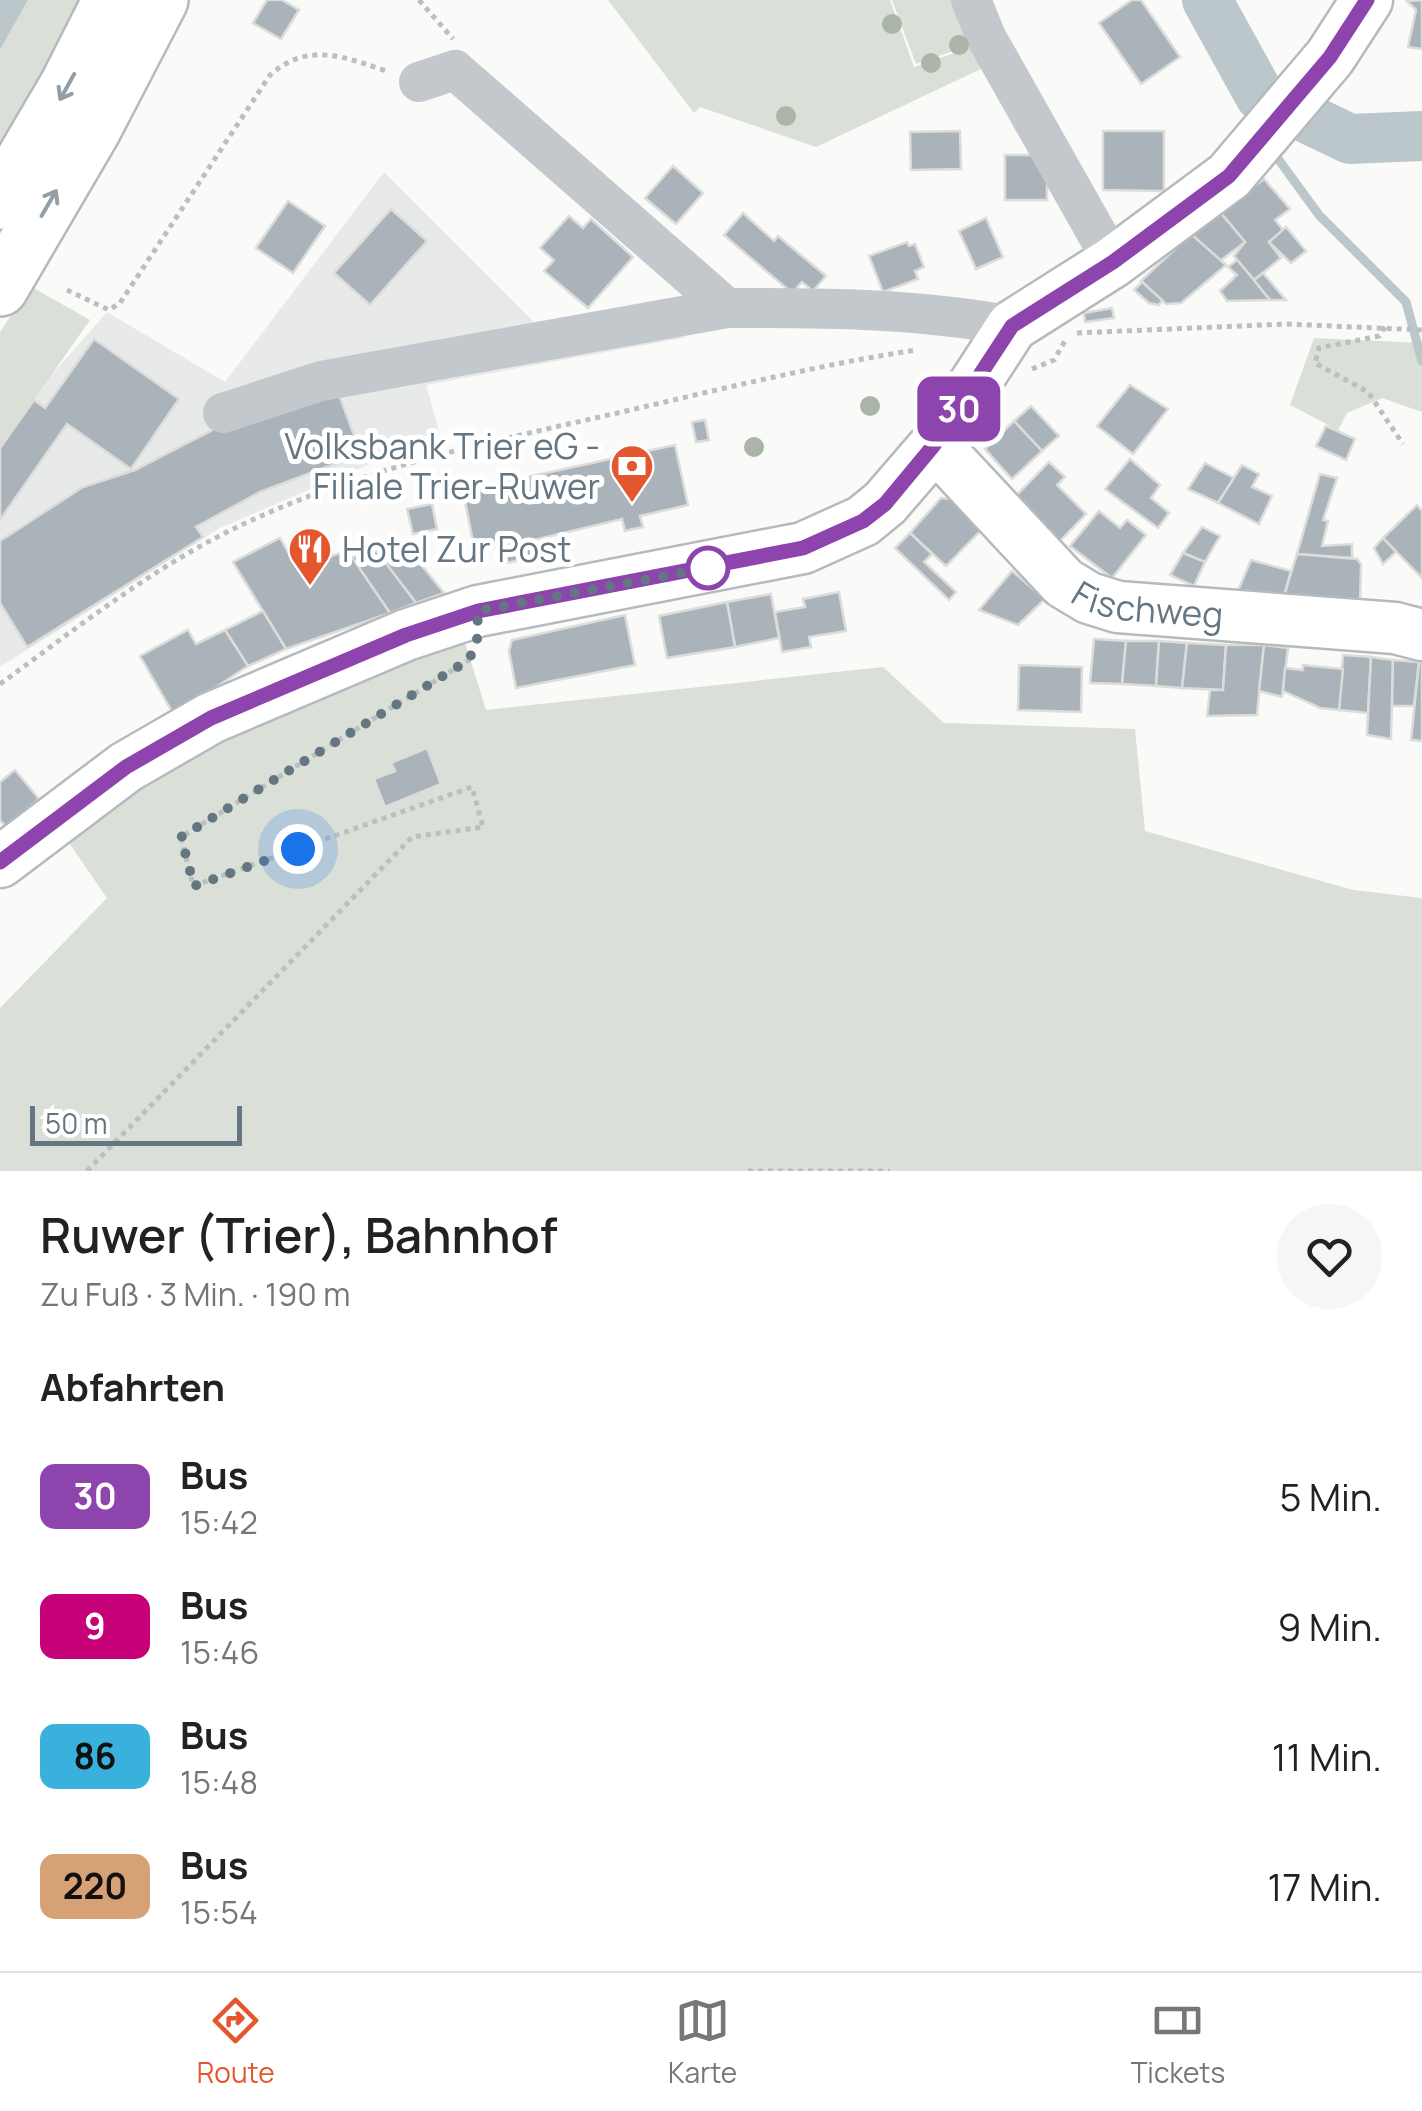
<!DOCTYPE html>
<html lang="de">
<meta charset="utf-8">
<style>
:root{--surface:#fff;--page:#f6f6f6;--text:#222;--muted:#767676;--line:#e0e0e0;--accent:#e4572e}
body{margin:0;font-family:Manrope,sans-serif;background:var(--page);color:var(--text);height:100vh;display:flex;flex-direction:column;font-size:38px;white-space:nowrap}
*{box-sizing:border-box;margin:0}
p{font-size:32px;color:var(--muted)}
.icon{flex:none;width:55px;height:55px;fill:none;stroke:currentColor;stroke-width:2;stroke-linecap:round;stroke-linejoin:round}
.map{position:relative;height:1171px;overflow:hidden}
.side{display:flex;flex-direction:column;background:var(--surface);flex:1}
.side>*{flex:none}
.badge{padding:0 20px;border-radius:15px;font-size:35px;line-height:65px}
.scale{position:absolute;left:30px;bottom:25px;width:212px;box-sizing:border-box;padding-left:10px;border:5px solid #657683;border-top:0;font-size:28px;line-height:35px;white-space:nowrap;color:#657683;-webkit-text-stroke:8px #fff;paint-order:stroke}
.you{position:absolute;width:50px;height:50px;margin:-25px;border:8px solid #fff;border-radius:50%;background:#1a73e8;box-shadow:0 0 0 15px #1a73e833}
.map>.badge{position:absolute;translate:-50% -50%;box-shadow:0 0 0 5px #fff}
h2{padding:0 40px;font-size:38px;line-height:90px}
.round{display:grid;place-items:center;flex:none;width:105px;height:105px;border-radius:52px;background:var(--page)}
.headline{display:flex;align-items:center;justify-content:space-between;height:170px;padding:0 40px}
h1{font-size:48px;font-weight:600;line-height:75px}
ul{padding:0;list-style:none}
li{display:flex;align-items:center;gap:30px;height:130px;padding:0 40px}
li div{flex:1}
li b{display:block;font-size:38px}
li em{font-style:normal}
li .badge{min-width:110px;font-weight:700;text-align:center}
.menu{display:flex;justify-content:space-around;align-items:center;height:140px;border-top:2px solid var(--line);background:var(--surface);font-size:28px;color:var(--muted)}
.menu a{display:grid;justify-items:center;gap:5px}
.menu .active{color:var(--accent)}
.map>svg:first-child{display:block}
</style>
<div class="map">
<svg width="1422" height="1171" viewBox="0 0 1422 1171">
<rect width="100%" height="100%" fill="#fafaf8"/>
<polygon fill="#e8e9e9" points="384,172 541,329 689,337 426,385 440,434 220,528 0,667 0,434 107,312 225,382"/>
<g fill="#dadfd7">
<polygon points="28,0 85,0 0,156 0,50"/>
<polygon points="608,0 890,0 914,67 974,46 985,67 816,147 700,107 694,113"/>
<polygon points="892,0 969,0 984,40 916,64"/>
<polygon points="30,286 90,320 0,448 0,332"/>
<polygon points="1314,338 1422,343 1422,412 1382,398 1347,413 1338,430 1290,405"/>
<polygon points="459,623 486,710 883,667 944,723 1135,729 1145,831 1353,890 1422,898 1422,1171 0,1171 0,1008 107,898 54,821"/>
</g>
<polygon fill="#bbc7cb" points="0,0 28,0 0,50"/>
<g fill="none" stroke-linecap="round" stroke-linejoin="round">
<polyline stroke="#bbc7cb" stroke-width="9" points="1273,152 1319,215 1406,302 1422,361"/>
<polyline stroke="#bbc7cb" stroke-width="50" points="1207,0 1260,96 1350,139 1422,136"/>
</g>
<g fill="#aab3b9" stroke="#dcdcda" stroke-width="2.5">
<polygon points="267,0 282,0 299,10 281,39 253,23"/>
<polygon points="1132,0 1141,0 1180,57 1141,84 1099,23"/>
<polygon points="1422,0 1422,49 1408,47 1416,10 1407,1"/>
<polygon points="960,131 961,169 911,170 910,132"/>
<polygon points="1103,131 1164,131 1164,191 1103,190"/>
<rect x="1005" y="155" width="42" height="45"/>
<polygon points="673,166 703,193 676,224 645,198"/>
<polygon points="1264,179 1290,209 1275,220 1284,231 1269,242 1281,258 1254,280 1234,256 1245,242 1220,212"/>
<polygon points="288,201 325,226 293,273 256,248"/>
<polygon points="391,209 427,241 370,305 334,273"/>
<polygon points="1220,212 1245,242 1220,261 1191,234"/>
<polygon points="743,213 774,241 778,236 826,276 813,291 802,282 792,293 724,235"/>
<polygon points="569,216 583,228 591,219 633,257 588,308 544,271 554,260 540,248"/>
<polygon points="986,218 1003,257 976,269 959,231"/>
<polygon points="1286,227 1306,251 1291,263 1269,242"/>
<polygon points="1191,234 1226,265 1181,303 1166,304 1141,281"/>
<polygon points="907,242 909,246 915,244 924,267 915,271 918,279 883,292 869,256"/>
<polygon points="1237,260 1254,280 1270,300 1227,301 1220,291 1237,275 1228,267"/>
<polygon points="1263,273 1286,300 1270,300 1254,280"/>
<polygon points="1142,282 1162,300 1159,305 1149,303 1134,290"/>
<polygon points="1112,308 1114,318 1085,322 1084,313"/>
<polygon points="94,339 179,399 131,469 67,424 0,520 0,448 34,400 45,408"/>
<polygon points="1130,385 1168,409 1133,454 1097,426"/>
<polygon points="337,389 361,454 260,492 196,527 203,537 27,647 0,603 0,541 83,487 135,470 234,419"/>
<polygon points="1031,406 1059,436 1042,451 1014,421"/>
<polygon points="705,420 709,440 696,442 692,422"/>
<polygon points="1014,421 1042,451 1012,479 985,449"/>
<polygon points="1326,426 1355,439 1346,460 1316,446"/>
<polygon points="675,445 688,505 640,516 643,527 633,529 625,531 622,519 534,540 537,556 507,563 503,545 475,552 463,491"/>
<polygon points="1130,459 1160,485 1151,498 1169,513 1158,528 1105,489"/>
<polygon points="1049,462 1065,477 1057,485 1086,514 1058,543 1012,500"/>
<polygon points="1205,463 1234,478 1218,503 1188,489"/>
<polygon points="1242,465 1259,474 1252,487 1272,496 1259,524 1218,503"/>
<polygon points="1320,474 1337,478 1323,520 1328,521 1322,546 1352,544 1352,558 1297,554"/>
<polygon points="941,498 960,500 986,525 946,566 910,533"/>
<polygon points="432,504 437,529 413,534 407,509"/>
<polygon points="1417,505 1422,511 1422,578 1383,538"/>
<polygon points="1099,511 1120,528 1127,520 1146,535 1112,578 1070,546"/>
<polygon points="1202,527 1220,536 1205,562 1183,553"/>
<polygon points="910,533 932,554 924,562 956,592 949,600 895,548"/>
<polygon points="280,538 292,559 298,555 312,563 343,552 346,559 352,557 390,613 286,649 233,562"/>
<polygon points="1383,538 1396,552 1383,564 1374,548"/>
<polygon points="401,540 444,593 416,603 375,549"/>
<polygon points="375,549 416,603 390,613 352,557"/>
<polygon points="1183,553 1205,562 1194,586 1170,575"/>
<polygon points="1297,554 1357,559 1361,564 1360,603 1283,599"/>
<polygon points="1251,560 1291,571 1283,599 1237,593"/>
<polygon points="1012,571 1045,599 1018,625 979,610"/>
<polygon points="839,592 846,631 809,637 811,647 782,652 775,612 805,607 803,599"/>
<polygon points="771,594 779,638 735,647 727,602"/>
<polygon points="727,602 735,647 667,658 659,616"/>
<polygon points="263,611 286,649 248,666 225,630"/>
<polygon points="625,615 635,665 516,688 509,651 512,640"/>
<polygon points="188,630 196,644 225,630 248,666 174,715 140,656"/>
<polygon points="1094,639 1126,641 1122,684 1090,683"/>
<polygon points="1126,641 1159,641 1156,686 1122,684"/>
<polygon points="1159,641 1187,643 1182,688 1156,686"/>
<polygon points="1187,643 1226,645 1223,690 1182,688"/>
<polygon points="1226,645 1264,645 1257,715 1207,716 1210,690 1223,690"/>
<polygon points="1264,645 1288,648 1282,697 1259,691"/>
<polygon points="1343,655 1371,657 1368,713 1339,710"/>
<polygon points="1371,657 1393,660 1391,739 1367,735"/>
<polygon points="1393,660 1419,662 1414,706 1392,706"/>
<polygon points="1419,662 1422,662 1422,741 1411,740"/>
<polygon points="1019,665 1082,667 1081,712 1018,710"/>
<polygon points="1303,665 1343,669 1339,710 1320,708 1283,691 1285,668 1303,670"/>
<polygon points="427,748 441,784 385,807 374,779 395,771 391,763"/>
<polygon points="15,770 39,799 6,827 0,820 0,782"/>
</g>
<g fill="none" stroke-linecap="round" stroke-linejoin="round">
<g stroke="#b5babe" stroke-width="55">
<g id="major">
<path id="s1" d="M935 445 1064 583 1089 598 1118 607 1395 628 1422 635"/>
<polyline points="0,862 126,767 211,718 406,635 478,611 803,548 863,521 885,503 935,445 1012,326 1113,262 1229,176 1330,57 1367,0"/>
</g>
</g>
<g stroke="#b4b9bd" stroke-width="60">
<g id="highway">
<polyline points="0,201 68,85 111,0"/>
<polyline points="0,288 93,129 160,0"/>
</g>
</g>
<g stroke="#bbbfc2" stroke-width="5" stroke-dasharray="5 5" stroke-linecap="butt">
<polyline points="419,0 453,39"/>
<path d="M67 290 109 310 120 303 270 75C308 41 345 57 389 72"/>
<polyline points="1385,327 1379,336 1319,348 1315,363 1368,392 1403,444"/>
<polyline points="1077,333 1287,324 1422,330"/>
<polyline points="1032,369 1054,360 1066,339"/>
<path d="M0 684C73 631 147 572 227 532 353 469 490 442 626 411 722 389 818 365 916 350"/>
<polyline points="87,1171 412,837 483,827 472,787 193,886 181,837 469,660 472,653"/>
<polyline points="748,1171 890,1171"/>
</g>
<g stroke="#c3c8cc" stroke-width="40">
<polyline points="971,0 986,37 1113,262"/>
<path d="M419 82 455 70 727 308C823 308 917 308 1012 326"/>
<polyline points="223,413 321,381 727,308"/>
</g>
<use href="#major" stroke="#fff" stroke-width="50"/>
<use href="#highway" stroke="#fff" stroke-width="55"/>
</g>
<g fill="#aab4a7">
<circle cx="892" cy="24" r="10"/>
<circle cx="959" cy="45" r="10"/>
<circle cx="931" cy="63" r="10"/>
<circle cx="786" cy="116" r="10"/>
<circle cx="870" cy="406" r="10"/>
<circle cx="754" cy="447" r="10"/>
</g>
<defs><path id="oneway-shaft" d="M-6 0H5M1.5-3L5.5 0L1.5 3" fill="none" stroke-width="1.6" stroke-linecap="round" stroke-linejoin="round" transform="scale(2.5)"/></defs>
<g stroke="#939fa8">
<use href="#oneway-shaft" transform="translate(67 87) rotate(119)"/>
<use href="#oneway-shaft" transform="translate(49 203) rotate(-60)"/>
</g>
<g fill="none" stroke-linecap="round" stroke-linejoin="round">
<g stroke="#fff" stroke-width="22">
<polyline id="line" points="0,862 126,767 211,718 406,635 478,611 803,548 863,521 885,504 934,445 1012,326 1113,262 1229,176 1330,57 1367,0"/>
</g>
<use href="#line" stroke="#8e44ad" stroke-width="15"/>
<polyline stroke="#657683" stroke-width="10" stroke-dasharray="0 18" points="298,849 194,886 181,837 469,660 477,640 478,611 708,568"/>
</g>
<defs>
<g id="bank-pin" transform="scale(2.25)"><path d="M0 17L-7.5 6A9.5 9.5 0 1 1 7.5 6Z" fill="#e4572e" stroke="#fff"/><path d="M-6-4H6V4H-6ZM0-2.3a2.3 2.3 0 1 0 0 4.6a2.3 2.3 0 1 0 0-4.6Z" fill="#fff"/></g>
<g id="restaurant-pin" transform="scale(2.25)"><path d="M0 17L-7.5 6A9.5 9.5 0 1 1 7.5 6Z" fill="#e4572e" stroke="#fff"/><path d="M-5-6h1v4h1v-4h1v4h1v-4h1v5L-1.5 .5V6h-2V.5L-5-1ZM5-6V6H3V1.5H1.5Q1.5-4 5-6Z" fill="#fff"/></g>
</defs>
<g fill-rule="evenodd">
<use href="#bank-pin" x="632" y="466"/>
<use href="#restaurant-pin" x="310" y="549"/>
</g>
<circle fill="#fff" stroke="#8e44ad" stroke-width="5" cx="708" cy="568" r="20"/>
<g text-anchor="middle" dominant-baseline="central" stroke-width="10" stroke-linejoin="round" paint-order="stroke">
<g font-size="35" fill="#657683" stroke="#fff" text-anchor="end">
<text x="600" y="446">Volksbank Trier eG -<tspan x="600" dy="40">Filiale Trier-Ruwer</tspan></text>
<text x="342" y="549" text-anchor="start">Hotel Zur Post</text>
</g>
<g font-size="35" fill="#657683" stroke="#fff">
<text stroke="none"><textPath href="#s1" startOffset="278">Fischweg</textPath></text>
</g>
</g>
</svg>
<div class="scale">50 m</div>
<div class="you" style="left:298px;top:849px"></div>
<b class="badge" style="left:959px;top:409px;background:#8e44ad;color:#fff">30</b>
</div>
<section class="side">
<div class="headline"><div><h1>Ruwer (Trier), Bahnhof</h1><p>Zu Fuß · 3 Min. · 190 m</p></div><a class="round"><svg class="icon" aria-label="heart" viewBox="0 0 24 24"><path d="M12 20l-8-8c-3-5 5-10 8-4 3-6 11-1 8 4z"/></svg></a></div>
<h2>Abfahrten</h2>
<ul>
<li><span class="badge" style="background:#8e44ad;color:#fff">30</span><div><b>Bus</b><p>15:42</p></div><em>5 Min.</em></li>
<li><span class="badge" style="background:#c50078;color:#fff">9</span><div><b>Bus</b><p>15:46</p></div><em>9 Min.</em></li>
<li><span class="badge" style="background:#3ab1dc;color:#111">86</span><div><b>Bus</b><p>15:48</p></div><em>11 Min.</em></li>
<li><span class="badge" style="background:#d6a175;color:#111">220</span><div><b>Bus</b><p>15:54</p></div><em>17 Min.</em></li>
</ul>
</section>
<nav class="menu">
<a class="active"><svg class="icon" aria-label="directions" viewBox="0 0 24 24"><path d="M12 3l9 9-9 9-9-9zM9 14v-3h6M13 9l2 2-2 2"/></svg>Route</a>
<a><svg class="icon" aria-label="map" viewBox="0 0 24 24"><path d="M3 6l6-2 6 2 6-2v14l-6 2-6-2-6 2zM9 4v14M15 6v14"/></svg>Karte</a>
<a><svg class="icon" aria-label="tickets" viewBox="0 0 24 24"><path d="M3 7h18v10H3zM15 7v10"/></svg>Tickets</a>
</nav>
